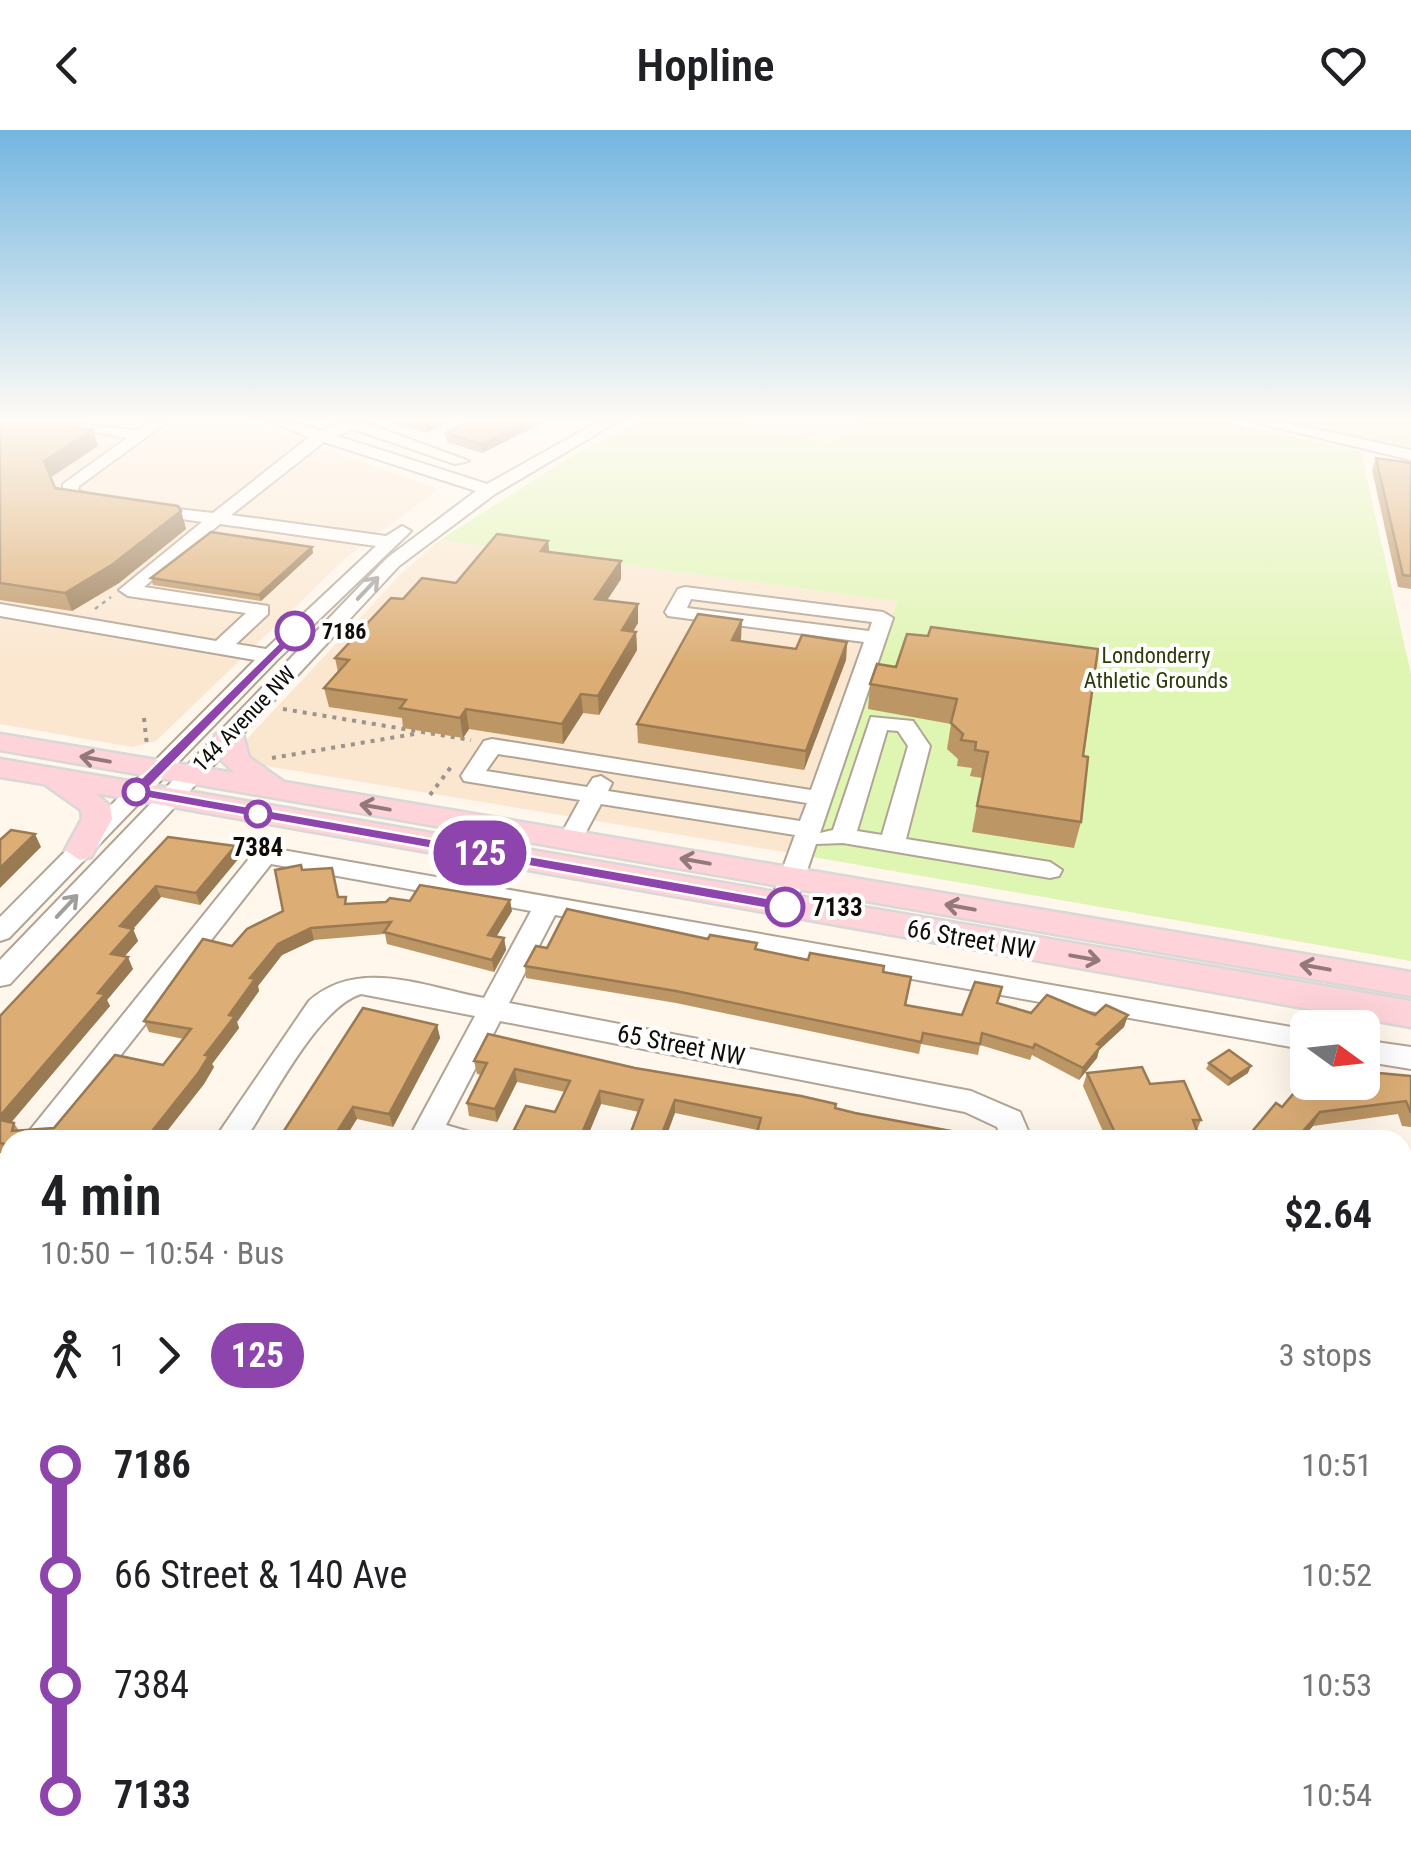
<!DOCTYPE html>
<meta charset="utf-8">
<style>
:root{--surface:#fff;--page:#f6f6f6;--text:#202124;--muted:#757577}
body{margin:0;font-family:"Roboto Condensed",sans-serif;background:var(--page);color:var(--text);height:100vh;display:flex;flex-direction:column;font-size:38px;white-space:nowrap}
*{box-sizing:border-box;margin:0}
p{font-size:32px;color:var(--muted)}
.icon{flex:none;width:55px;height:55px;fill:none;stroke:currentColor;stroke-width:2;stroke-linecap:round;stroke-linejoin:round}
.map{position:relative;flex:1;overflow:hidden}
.drawer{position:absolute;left:0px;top:1000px;width:1412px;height:740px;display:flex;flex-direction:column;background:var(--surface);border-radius:30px 30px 0 0;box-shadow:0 10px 40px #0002}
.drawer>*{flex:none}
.badge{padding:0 20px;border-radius:32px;font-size:35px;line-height:65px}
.needle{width:65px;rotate:105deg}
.tools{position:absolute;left:1290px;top:880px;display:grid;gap:20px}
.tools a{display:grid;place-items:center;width:90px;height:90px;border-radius:15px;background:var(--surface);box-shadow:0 10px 40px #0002;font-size:50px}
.map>.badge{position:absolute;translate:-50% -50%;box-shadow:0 0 0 5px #fff}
.legs{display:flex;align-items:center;gap:15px;height:110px;padding:0 40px;font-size:32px}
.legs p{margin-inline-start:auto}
.summary{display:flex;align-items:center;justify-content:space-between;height:170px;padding:0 40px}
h1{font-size:55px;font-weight:600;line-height:75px}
ul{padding:0 40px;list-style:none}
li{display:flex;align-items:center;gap:35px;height:110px;font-size:38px}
li i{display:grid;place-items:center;width:15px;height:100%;margin:0 12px;background:currentColor}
li i::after{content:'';width:25px;height:25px;margin:-12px;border:8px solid;border-radius:50%;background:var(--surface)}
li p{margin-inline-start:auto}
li:first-child i{background:linear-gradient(#0000 50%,currentColor 0)}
li:last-child i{background:linear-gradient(currentColor 50%,#0000 0)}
header{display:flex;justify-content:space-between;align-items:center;height:130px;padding:0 40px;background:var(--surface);font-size:45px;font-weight:600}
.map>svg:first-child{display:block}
</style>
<header><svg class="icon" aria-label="back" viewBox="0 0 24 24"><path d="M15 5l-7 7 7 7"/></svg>Hopline<svg class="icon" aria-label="heart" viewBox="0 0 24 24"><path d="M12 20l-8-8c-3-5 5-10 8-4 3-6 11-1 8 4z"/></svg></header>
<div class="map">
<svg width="1411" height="1740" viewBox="0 0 1411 1740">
<rect width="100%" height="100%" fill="#fff6ec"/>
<g fill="#fbe7d0">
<polygon points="0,292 248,292 439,359 348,426 156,611 132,617 0,594"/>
<polygon points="740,292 861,292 832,314"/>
<polygon points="440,410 898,471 790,723 254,634 245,626 246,610 402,443"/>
</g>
<g fill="#dff5b2">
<polygon points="640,292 740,292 831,314 861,292 1228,292 1361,322 1411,544 1411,831 790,723 898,471 440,410 567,329"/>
<polygon points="1284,292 1411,292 1411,318"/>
</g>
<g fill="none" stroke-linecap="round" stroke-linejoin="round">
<g stroke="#b2a495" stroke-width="4">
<g id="minor">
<polygon points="46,292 138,300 149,292 167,292 79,356 78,361 105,368 105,376 99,377 63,368 63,354 127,308"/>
<path d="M270 292H294L322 301 340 292H363L469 331 455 334 353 299 337 306 487 354 598 292H617L495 364 399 436 10 854 0 856V830L387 428 476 361 324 312 231 385 386 406 402 396 411 401 277 530 9 808 0 811V787L255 530 0 486V474L216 511 246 483 128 466 119 460 202 392 141 383V375L213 383 309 307ZM220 394 376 416 266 519 236 514 268 484V476L144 457Z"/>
<polygon points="1253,292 1283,292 1411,320 1411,330"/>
<path d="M685 457 883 482 893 488 820 703 833 700 871 587 913 591 930 616 906 709 1050 732 1062 740 1059 746 1050 748 843 713 816 714 795 776 782 784 769 776 795 705 601 674 579 715 570 717 558 710 580 670 464 651 461 646 484 611 492 609 811 660 864 512 668 486 665 482 678 459ZM691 469 872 492 869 501 687 478ZM887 600 898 601 908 616 882 705 857 701ZM498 624 807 673 800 691 608 661 612 653 601 646 593 648 587 657 486 641Z"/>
<path d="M265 717 1308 900V920L555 785 509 873 971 961 1020 982 1032 1010H1002L997 997 965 982 500 891 446 995 470 1002 474 1010H408L475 886 361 864C318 877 271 971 245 1010H214L309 871C359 827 424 857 484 868L531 781 271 734 54 1010H22L256 720Z"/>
<polygon points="1362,910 1411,917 1411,939 1362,931"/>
<polygon points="10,1031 10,1065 0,1069 0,1035"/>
<polygon points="1411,1060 1411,1087 1402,1090 1402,1063"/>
<polygon points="1402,1159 1411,1162 1411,1251 1402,1248"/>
<polygon points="10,1316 10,1362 0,1366 0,1320"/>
<polygon points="0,1522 10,1526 10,1568 0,1564"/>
<polygon points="565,1730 639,1730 643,1740 569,1740"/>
<polygon points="992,1730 1038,1730 1040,1740 994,1740"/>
</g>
</g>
<g stroke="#d9d8d7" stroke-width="5">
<g id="major">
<polygon points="229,597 243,605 249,627 284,652 1411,842 1411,866 0,620 0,604 235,643 222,631 215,605"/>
<polygon points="0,629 1411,871 1411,897 95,663 110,676 112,689 91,727 80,730 65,720 82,689 81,680 44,654 0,647"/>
</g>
</g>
<g stroke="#9b948c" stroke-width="2.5" stroke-dasharray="4 5" stroke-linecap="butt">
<polyline points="1215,292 1244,299"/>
<polyline points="95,479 111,467"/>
</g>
<g stroke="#9b948c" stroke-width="4" stroke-dasharray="4 6" stroke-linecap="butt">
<polyline points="283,579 471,610"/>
<polyline points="144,588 147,616"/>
<polyline points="272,628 420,603"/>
<polyline points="430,665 451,637"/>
</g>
<use href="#minor" fill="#fff" fill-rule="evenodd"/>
<use href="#major" fill="#fed3d9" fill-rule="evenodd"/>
</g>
<g fill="#bd9665">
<polygon points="0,292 98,316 51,347 55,358 181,381 186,399 119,453 72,481 0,470"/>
<polygon points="392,292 448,292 426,303"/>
<polygon points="467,292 545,292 482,323 447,312 446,303"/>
<polygon points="1376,328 1411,333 1411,459 1398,457 1372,340"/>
<polygon points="548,411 549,422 621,431 621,449 607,470 638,493 633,501 636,502 637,520 599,585 583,583 563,614 469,599 463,608 403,598 402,588 329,577 324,558 338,542 335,528 403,469 456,453"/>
<polygon points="312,417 313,423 261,471 153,455 151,448"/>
<polygon points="742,490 740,511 796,519 847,512 846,530 804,640 638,613 637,594"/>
<polygon points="877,534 1083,626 1081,692 1074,718 972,702 982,648 970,646 972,638 957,636 958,629 947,619 951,594 868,579 870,554"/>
<polygon points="168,707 235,716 239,728 200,775 161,767 133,799 138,811 124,827 133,839 107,870 110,876 11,992 14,993 19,1001 54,998 163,935 184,909 149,902 144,891 232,816 283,781 302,740 348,774 410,771 512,781 496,807 504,808 506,820 494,842 387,814 385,804 314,810 282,825 258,856 259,861 237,892 239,898 212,934 214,937 204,954 160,1010 10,1010 10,1025 0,1023 0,886"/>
<polygon points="708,809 757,813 756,820 884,842 909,859 906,875 962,885 998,874 1031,883 1128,885 1124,897 1099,920 1097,928 1079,950 1032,925 1030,930 980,915 978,925 921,914 919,924 676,873 526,848 525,836 547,818"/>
<polygon points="437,895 440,908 393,997 357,989 278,1010"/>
<polygon points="1366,920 1379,943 1411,946 1411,997 1402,996 1398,984 1313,996 1300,1010 1234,1010 1235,1008 1245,1010 1282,977 1316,954 1315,952 1362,952"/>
<polygon points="1308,922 1308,942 1302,934"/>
<polygon points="474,931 635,938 801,966 757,1000 675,983 628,1010 639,982 601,974 586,1010 516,1010 514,1000 555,982 565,962 517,952 497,992 469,986 467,973 481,945 477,944"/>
<polygon points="1209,933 1248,943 1228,956 1206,939"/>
<polygon points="1087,943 1150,954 1201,990 1193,1010 1102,1010 1104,1006 1105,1006 1083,956"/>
<polygon points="10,1429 10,1460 0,1452 0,1444"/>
<polygon points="1402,1618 1411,1650 1411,1672 1404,1677 1402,1677"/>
<polygon points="1402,1705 1411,1740 1387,1740 1394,1736 1391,1730 1402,1730"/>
<polygon points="1215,1730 1277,1730 1280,1740 1218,1740"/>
</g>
<g fill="#9a7a53">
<polygon points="428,292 448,292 426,303 424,294"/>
<polygon points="526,292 545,292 482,323 481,314"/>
<polygon points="93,300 98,316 50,348 44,331"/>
<polygon points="181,381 186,399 119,453 72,481 65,463"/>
<polygon points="548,411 550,429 541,421"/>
<polygon points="312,417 313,423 261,471 259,465"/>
<polygon points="621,431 621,449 596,487 595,469"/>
<polygon points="638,474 638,493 623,518 622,500"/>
<polygon points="742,490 741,509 731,529 732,510"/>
<polygon points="636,502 637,520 599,585 598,566"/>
<polygon points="847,512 846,530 804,640 806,621"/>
<polygon points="581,564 583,583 563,614 562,594"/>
<polygon points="466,579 469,599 463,608 460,588"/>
<polygon points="35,704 41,717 0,758 0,738"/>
<polygon points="235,716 239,728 200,775 196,763"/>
<polygon points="156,756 161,767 133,799 138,811 116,836 111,824 120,796"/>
<polygon points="510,770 512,781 490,817 488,805"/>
<polygon points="311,798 314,810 282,825 258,856 259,861 237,892 239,898 212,934 214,937 204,954 160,1010 145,1010 205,925 250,848 278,814"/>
<polygon points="504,808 506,820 494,842 492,830"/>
<polygon points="128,827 133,839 107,870 110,876 4,1001 0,994 0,986"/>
<polygon points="1128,885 1124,897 1099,920 1097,928 1079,950 1083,938 1097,914"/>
<polygon points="437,895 440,908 393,997 389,984"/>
<polygon points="1251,936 1248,943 1228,956 1231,949"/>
<polygon points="515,939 517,952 497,992 495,979"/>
<polygon points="600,961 601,974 586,1010 579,1010"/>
<polygon points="675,970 675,983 665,1010 661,1006"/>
<polygon points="353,977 357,989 344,1010 332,1010"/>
<polygon points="1320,982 1313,996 1300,1010 1295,1010"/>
<polygon points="10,1199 10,1225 0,1238 0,1213"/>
<polygon points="10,1685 10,1721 3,1734 0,1733 0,1702"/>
</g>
<g fill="#dcae76" stroke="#9a7a53" stroke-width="2.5">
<polygon points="0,292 39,292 93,300 44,331 55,358 178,376 181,381 113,434 65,463 0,453"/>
<polygon points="467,292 526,292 481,314 446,303"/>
<polygon points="1376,328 1411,333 1411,446 1403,445"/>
<polygon points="211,402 312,417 259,465 151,448"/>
<polygon points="497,404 548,411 541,421 621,431 595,469 638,474 622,500 636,502 598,566 581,564 562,594 466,579 460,588 400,578 406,570 324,558 349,530 335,528 391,468 403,469 422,448 456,453"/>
<polygon points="698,484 742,490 732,510 796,519 802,505 847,512 806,621 637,594"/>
<polygon points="931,497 1098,519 1083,626 1088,627 1081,692 977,676 988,622 975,620 976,612 961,610 963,604 951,593 957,569 870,554 877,534 896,537 907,504 928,506"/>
<polygon points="11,700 35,704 0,738 0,710"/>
<polygon points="168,707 235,716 196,763 156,756 120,796 133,799 111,824 128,827 98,863 105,864 0,986 0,886"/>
<polygon points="301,735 302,740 332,738 338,767 346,767 345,774 386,772 390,768 410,771 420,755 510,770 488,805 504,808 492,830 384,802 391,792 311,798 278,814 250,848 255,849 229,885 235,886 205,925 209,926 199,942 145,1010 10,1010 10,1015 0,1013 0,990 14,993 12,1001 54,998 115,925 163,935 191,899 144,891 203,809 232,816 247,799 283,781 275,740"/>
<polygon points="567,779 708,809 710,805 757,813 755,819 808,830 810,823 884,836 883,842 911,847 905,875 962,885 975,852 1002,857 997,873 1031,883 1047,865 1095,885 1106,875 1128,885 1097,914 1101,916 1083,938 1035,914 1033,918 982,903 980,914 923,903 921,912 676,861 525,836 536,816 547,818"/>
<polygon points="363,878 437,895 389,984 353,977 332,1010 278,1010"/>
<polygon points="488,904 635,938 801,966 836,974 835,978 855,983 967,1004 966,1010 755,1010 761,988 675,970 661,1006 679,1010 628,1010 643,970 600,961 579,1010 563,1010 514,1000 526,976 555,982 570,951 515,939 495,979 467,973 487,933 474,931"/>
<polygon points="1362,914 1365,915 1366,920 1376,923 1379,943 1411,946 1411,983 1406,971 1320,982 1295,1010 1235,1010 1235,1008 1245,1010 1276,973 1282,977 1300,956 1328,952 1362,952"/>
<polygon points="1229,920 1251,936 1231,949 1209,933"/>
<polygon points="1142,937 1150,954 1184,951 1201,990 1193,990 1197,1001 1154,1003 1155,1010 1104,1010 1104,1006 1117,1007 1087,943"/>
<polygon points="7,1115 10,1116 10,1199 0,1213 0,1124"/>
<polygon points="10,1429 10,1453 0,1450 0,1444"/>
<polygon points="1402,1618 1411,1650 1411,1668 1402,1667"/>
<polygon points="0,1643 10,1647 10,1685 0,1702"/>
<polygon points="1411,1704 1411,1740 1400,1740 1397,1734 1407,1732 1402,1721 1402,1705"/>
<polygon points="33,1730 243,1730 261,1737 263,1732 285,1740 28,1740"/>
<polygon points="1227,1730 1277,1730 1280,1740 1230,1740"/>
</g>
<defs><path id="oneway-shaft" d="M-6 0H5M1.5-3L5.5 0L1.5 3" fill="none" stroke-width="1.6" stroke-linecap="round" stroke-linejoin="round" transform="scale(2.5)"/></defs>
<g stroke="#9f9e9c">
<use href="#oneway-shaft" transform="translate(368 458) rotate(-47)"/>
<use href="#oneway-shaft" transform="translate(67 776) rotate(-47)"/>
</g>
<g stroke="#93797a">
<use href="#oneway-shaft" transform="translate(95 629) rotate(-170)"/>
<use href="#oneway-shaft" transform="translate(375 677) rotate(-170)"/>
<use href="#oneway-shaft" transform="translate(695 731) rotate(-170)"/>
<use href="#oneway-shaft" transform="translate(960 777) rotate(-170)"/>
<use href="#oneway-shaft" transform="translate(1085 828) rotate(10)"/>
<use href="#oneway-shaft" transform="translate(1315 837) rotate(-170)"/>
</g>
<linearGradient id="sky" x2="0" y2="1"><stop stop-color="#73b6e0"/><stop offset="0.54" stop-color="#fffbf6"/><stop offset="1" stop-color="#fffbf6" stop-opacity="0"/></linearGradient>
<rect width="1411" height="536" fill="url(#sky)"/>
<polygon fill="#8e44ad" stroke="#fff" stroke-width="2.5" points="295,497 300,504 148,659 785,771 794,777 785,782 130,665 130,659"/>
<g fill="#fff" stroke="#8e44ad" stroke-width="5">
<circle cx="295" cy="501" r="18"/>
<circle cx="136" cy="662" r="12"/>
<circle cx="258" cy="684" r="12"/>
<circle cx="785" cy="777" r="18"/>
</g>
<g text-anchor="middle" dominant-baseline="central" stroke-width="8" stroke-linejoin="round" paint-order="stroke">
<g font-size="22" font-weight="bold" fill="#100c07" stroke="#fff" text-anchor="start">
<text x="322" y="501">7186</text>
</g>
<g font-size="22" fill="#2f3b09" stroke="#fff">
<text x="1156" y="525">Londonderry<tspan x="1156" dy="25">Athletic Grounds</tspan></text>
</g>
<g font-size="22" fill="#100c07" stroke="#fff">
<text transform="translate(244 589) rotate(-46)">144 Avenue NW</text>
</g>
<g font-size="25" font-weight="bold" fill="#100c07" stroke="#fff">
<text x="258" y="717">7384</text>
<text x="812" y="777" text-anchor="start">7133</text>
</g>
<g font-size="25" fill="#100c07" stroke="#fff">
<text transform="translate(971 809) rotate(10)">66 Street NW</text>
<text transform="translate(681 915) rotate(11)">65 Street NW</text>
</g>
</g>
</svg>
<div class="tools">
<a><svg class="needle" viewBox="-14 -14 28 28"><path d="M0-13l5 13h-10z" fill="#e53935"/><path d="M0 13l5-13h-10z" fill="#757577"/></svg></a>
</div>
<b class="badge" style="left:480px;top:723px;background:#8e44ad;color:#fff">125</b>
<section class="drawer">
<div class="summary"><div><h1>4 min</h1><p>10:50 – 10:54 · Bus</p></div><b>$2.64</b></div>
<div class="legs"><svg class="icon" aria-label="walk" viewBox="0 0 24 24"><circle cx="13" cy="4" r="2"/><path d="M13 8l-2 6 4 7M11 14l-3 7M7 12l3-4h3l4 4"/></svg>1<svg class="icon" aria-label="forward" viewBox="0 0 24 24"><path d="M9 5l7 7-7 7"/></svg><b class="badge" style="background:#8e44ad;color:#fff">125</b><p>3 stops</p></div>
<ul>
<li><i style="color:#8e44ad"></i><b>7186</b><p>10:51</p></li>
<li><i style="color:#8e44ad"></i><span>66 Street &amp; 140 Ave</span><p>10:52</p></li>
<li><i style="color:#8e44ad"></i><span>7384</span><p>10:53</p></li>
<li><i style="color:#8e44ad"></i><b>7133</b><p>10:54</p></li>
</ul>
</section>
</div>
